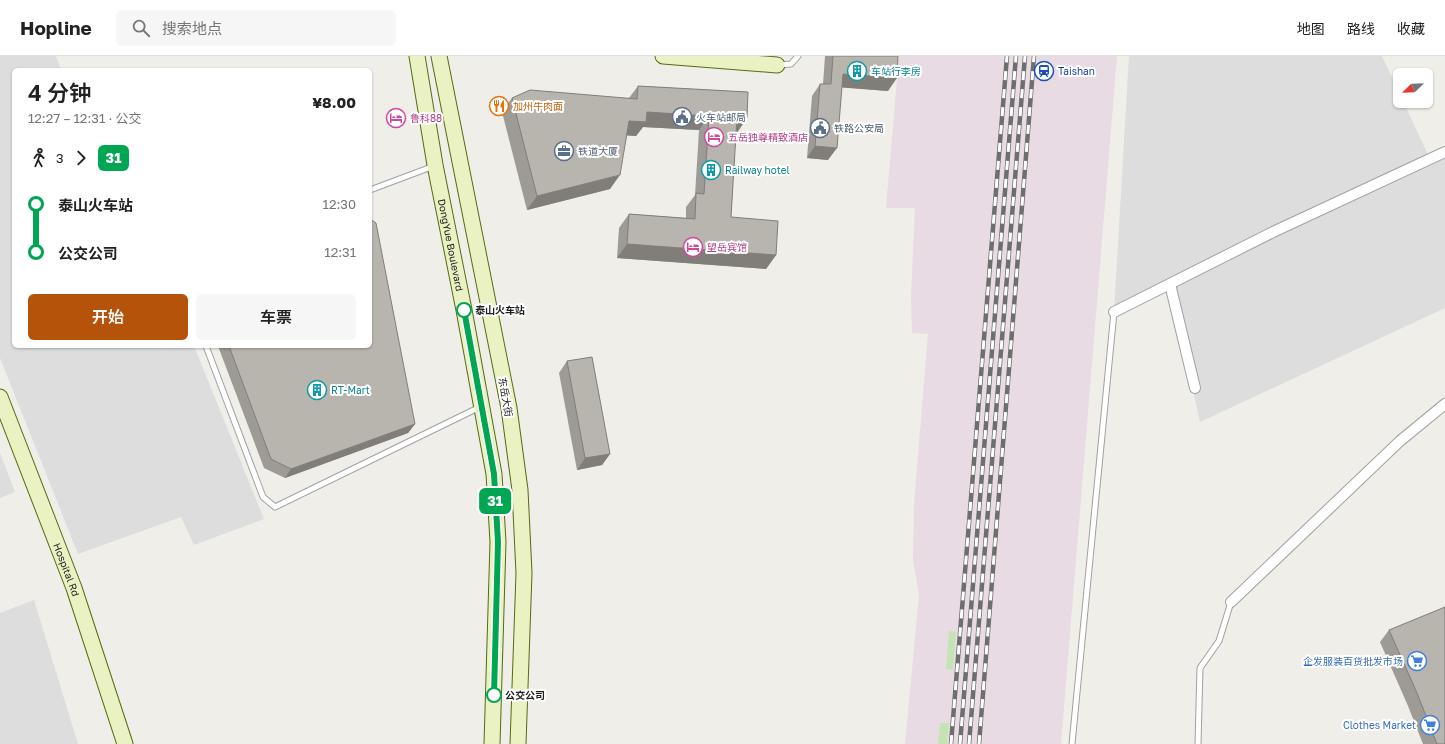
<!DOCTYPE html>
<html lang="zh">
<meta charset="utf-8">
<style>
:root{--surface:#fff;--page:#f6f6f6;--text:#222;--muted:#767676;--line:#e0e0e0;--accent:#b45309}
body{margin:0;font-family:"Golos Text","Noto Sans SC",sans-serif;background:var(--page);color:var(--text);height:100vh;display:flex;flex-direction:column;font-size:15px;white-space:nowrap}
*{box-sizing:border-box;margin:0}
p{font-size:13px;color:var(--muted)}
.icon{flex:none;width:22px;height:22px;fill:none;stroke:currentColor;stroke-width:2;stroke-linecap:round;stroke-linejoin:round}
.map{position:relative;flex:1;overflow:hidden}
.details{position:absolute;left:12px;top:12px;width:360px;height:280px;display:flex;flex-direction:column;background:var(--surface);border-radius:6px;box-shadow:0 1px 3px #0004}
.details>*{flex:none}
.badge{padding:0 8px;border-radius:6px;font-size:14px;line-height:26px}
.needle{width:26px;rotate:247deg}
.controls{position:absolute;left:1393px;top:12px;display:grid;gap:8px}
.controls a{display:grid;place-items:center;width:40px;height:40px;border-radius:6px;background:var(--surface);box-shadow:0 1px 3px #0004;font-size:20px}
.map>.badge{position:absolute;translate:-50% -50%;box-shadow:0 0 0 2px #fff}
.legs{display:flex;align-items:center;gap:6px;height:44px;padding:0 16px;font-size:13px}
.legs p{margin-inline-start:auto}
.headline{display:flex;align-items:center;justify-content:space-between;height:68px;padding:0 16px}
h1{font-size:22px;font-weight:600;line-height:30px}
.primary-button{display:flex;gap:8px;margin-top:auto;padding:8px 16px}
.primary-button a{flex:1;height:46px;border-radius:6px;background:var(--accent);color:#fff;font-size:16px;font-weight:600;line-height:46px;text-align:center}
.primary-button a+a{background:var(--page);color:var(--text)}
ul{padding:0 16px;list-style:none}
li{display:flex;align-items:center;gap:14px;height:48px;font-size:15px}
li i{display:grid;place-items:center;width:6px;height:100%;margin:0 5px;background:currentColor}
li i::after{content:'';width:10px;height:10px;margin:-5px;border:3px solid;border-radius:50%;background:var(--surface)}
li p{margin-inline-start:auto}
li:first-child i{background:linear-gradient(#0000 50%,currentColor 0)}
li:last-child i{background:linear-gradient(currentColor 50%,#0000 0)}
header{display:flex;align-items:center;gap:24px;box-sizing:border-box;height:56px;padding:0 20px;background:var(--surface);border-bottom:1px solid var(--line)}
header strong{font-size:19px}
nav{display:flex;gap:22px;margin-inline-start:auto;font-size:14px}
.search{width:280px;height:36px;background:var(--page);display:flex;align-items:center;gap:10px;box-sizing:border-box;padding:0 14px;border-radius:6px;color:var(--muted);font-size:15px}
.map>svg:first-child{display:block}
</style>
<header>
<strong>Hopline</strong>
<div class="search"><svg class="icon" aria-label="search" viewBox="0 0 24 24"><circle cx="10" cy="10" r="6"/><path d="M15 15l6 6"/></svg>搜索地点</div>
<nav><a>地图</a><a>路线</a><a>收藏</a></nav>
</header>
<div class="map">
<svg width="1445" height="688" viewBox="0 0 1445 688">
<rect width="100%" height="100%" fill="#efeee8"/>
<g fill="#dedddd">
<polygon points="0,0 56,0 61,14 14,14 14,290 194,290 264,463 194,489 181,461 78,498 0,302"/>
<polygon points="1129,0 1382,0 1400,39 1400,45 1403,45 1430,103 1445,97 1445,252 1200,366 1170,229 1114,256"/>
<polygon points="0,397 15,436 0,442"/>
<polygon points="34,544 78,688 0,688 0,557"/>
</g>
<polygon fill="#e8dbe4" points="899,0 1117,0 1061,688 905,688 919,539 913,503 914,448 928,278 912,277 911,241 915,152 886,152"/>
<g fill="#c5e3b5">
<polygon points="949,575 956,576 953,614 946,613"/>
<polygon points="940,667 949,667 947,688 938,688"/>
</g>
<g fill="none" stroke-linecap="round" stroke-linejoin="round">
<g stroke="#a1a1a1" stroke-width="7">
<g id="lane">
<polyline points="778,9 791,8 798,0"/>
<polyline points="370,134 434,110"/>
<polyline points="206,290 263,441 275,451 480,351"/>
<polyline points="1072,688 1114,256"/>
<polyline points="1198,688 1200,612 1219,585 1231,546"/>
</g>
</g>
<g stroke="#a1a1a1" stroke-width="12">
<g id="street">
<polyline points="1170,228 1195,332"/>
<polyline points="1114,256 1273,176 1445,96"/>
<polyline points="1231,546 1400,385 1445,348"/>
</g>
</g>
<g stroke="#566b13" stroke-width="17">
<g id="secondary">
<path id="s1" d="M417 0 435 109 464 254 494 418 498 486 492 688"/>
<polyline points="439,0 509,352 520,434 524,517 518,688"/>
<polyline points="663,0 777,9"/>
<path id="s2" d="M0 341 74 532 125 688"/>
</g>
</g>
<use href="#lane" stroke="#fff" stroke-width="5"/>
<use href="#street" stroke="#fff" stroke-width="10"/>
<use href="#secondary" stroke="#eaf2c3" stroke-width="15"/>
<g stroke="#6e6e6e" stroke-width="4.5">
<g id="rail">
<polyline points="951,688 1007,0"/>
<polyline points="960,688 1016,0"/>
<polyline points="969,688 1025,0"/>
<polyline points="979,688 1034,0"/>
</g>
</g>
<use href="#rail" stroke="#fff" stroke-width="3" stroke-dasharray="9" stroke-linecap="butt"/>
</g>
<g fill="#9e9b96">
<polygon points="825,0 898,0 888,35 842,31 828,104 807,102 812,40 820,28 823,28"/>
<polygon points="638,30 748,36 737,77 736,77 731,161 776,199 766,213 617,202 619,172 629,158 686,162 686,151 695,139 699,74 643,71 636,80 627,79 610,133 527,154 502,56 512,42 629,42"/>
<polygon points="218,290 370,290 415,368 408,377 285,422 264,412"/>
<polygon points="567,305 610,398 602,409 577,414 559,317"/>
<polygon points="1389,574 1445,688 1423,688 1408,650 1380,586"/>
</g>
<g fill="#817e7a">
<polygon points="843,18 897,22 888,35 835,31"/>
<polygon points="647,56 709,60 699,74 643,71 636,80 619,79 629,65"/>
<polygon points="737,62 747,62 737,77 727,76"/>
<polygon points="815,90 837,92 828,104 807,102"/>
<polygon points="620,119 610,133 527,154 537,140"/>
<polygon points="627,188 776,199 766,213 617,202"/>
<polygon points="415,368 408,377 285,422 291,413"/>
<polygon points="610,398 602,409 577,414 585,402"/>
</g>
<g fill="#b8b4ae" stroke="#817e7a">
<polygon points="833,0 898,0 897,22 843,18 837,92 815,90 820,28 831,28"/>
<polygon points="638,30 748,36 747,62 737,62 731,161 778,165 776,199 627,188 629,158 695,163 696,137 704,138 709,60 647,56 646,66 629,65 620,119 537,140 512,42 530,34 637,43"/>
<polygon points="370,163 376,167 415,368 291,413 271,403 229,290 370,290"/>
<polygon points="592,301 610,398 585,402 567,305"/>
<polygon points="1445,551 1445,688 1437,688 1417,637 1389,574"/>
</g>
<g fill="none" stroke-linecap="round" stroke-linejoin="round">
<g stroke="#fff" stroke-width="9">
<polyline id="line-1" points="464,254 494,418 498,486 494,639"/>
</g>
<use href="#line-1" stroke="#00a651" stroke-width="6"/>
</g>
<defs>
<g id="building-ring" transform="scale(1)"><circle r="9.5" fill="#fff" stroke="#0f9aa8" stroke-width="1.5"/><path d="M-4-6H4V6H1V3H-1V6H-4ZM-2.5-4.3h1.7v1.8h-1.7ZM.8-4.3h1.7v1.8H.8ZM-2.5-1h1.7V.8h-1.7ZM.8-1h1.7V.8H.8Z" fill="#0f9aa8"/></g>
<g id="station-ring" transform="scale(1)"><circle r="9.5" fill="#fff" stroke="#1a4fb4" stroke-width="1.5"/><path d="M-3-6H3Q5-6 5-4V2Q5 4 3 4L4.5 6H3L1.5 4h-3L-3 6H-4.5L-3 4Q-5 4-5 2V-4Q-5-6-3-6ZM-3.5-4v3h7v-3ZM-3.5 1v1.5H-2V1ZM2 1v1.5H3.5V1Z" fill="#1a4fb4"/></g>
<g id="restaurant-ring" transform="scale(1)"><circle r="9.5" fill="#fff" stroke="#e8710a" stroke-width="1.5"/><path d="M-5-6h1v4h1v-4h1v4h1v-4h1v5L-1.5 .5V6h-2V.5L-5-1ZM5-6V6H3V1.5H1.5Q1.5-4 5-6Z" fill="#e8710a"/></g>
<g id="civic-ring" transform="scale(1)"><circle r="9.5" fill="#fff" stroke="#5c6f8a" stroke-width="1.5"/><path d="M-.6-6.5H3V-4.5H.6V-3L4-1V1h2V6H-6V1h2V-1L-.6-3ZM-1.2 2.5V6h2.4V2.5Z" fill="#5c6f8a"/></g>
<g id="hotel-ring" transform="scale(1)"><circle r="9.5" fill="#fff" stroke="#d1479c" stroke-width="1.5"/><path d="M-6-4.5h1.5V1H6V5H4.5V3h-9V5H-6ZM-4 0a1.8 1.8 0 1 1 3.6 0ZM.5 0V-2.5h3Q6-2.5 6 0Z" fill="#d1479c"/></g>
<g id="office-ring" transform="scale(1)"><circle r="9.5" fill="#fff" stroke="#5c6f8a" stroke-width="1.5"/><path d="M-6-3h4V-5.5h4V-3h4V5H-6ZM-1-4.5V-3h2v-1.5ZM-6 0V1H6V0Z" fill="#5c6f8a"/></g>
<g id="supermarket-ring" transform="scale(1)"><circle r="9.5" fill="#fff" stroke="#3f7fe0" stroke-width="1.5"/><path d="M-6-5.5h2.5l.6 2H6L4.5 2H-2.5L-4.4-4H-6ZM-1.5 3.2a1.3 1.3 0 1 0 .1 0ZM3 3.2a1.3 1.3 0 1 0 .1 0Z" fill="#3f7fe0"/></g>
</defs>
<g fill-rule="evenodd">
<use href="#building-ring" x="857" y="15"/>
<use href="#station-ring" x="1044" y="15"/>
<use href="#restaurant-ring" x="499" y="50"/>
<use href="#civic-ring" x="682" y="61"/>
<use href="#hotel-ring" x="396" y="62"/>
<use href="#civic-ring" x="820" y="72"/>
<use href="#hotel-ring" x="714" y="81"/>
<use href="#office-ring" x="564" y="95"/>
<use href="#building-ring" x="711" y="114"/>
<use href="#hotel-ring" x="693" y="191"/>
<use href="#building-ring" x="317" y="334"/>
<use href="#supermarket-ring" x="1417" y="605"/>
<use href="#supermarket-ring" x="1430" y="669"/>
</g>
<g fill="#fff" stroke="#00a651" stroke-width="2">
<circle cx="464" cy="254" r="7"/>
<circle cx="494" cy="639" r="7"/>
</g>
<g text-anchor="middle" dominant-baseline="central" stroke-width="4" stroke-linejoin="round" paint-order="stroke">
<g font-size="10" fill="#0d838f" stroke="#fff" text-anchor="start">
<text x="871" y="15">车站行李房</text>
<text x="725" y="114">Railway hotel</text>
<text x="331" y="334">RT-Mart</text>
</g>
<g font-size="10" fill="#164399" stroke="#fff" text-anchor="start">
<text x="1058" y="15">Taishan</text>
</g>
<g font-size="10" fill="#c56008" stroke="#fff" text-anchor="start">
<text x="513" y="50">加州牛肉面</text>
</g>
<g font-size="10" fill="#4e5e75" stroke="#fff" text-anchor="start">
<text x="696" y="61">火车站邮局</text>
<text x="834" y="72">铁路公安局</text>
<text x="578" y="95">铁道大厦</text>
</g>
<g font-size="10" fill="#b23c85" stroke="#fff" text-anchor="start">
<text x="410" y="62">鲁科88</text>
<text x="728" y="81">五岳独尊精致酒店</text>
<text x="707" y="191">望岳宾馆</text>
</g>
<g font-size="10" fill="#202020" stroke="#fff">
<text stroke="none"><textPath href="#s1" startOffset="192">DongYue Boulevard</textPath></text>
<text transform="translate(506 341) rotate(80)">东岳大街</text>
<text stroke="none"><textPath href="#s2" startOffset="185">Hospital Rd</textPath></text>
</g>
<g font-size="10" font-weight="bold" fill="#202020" stroke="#fff" text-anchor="start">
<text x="475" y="254">泰山火车站</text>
<text x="505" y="639">公交公司</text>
</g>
<g font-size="10" fill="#366cbe" stroke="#fff" text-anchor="end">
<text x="1403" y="605">企发服装百货批发市场</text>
<text x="1416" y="669">Clothes Market</text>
</g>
</g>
</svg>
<div class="controls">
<a><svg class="needle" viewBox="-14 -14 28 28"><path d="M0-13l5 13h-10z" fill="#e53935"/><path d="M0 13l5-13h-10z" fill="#767676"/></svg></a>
</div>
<b class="badge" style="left:495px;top:445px;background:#00a651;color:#fff">31</b>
<section class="details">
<div class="headline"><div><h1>4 分钟</h1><p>12:27 – 12:31 · 公交</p></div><b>¥8.00</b></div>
<div class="legs"><svg class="icon" aria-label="walk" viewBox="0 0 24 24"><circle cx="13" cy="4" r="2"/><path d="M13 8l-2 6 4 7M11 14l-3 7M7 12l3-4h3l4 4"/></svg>3<svg class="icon" aria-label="forward" viewBox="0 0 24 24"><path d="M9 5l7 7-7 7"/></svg><b class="badge" style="background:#00a651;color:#fff">31</b></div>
<ul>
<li><i style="color:#00a651"></i><b>泰山火车站</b><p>12:30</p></li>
<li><i style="color:#00a651"></i><b>公交公司</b><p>12:31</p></li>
</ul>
<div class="primary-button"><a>开始</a><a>车票</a></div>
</section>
</div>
